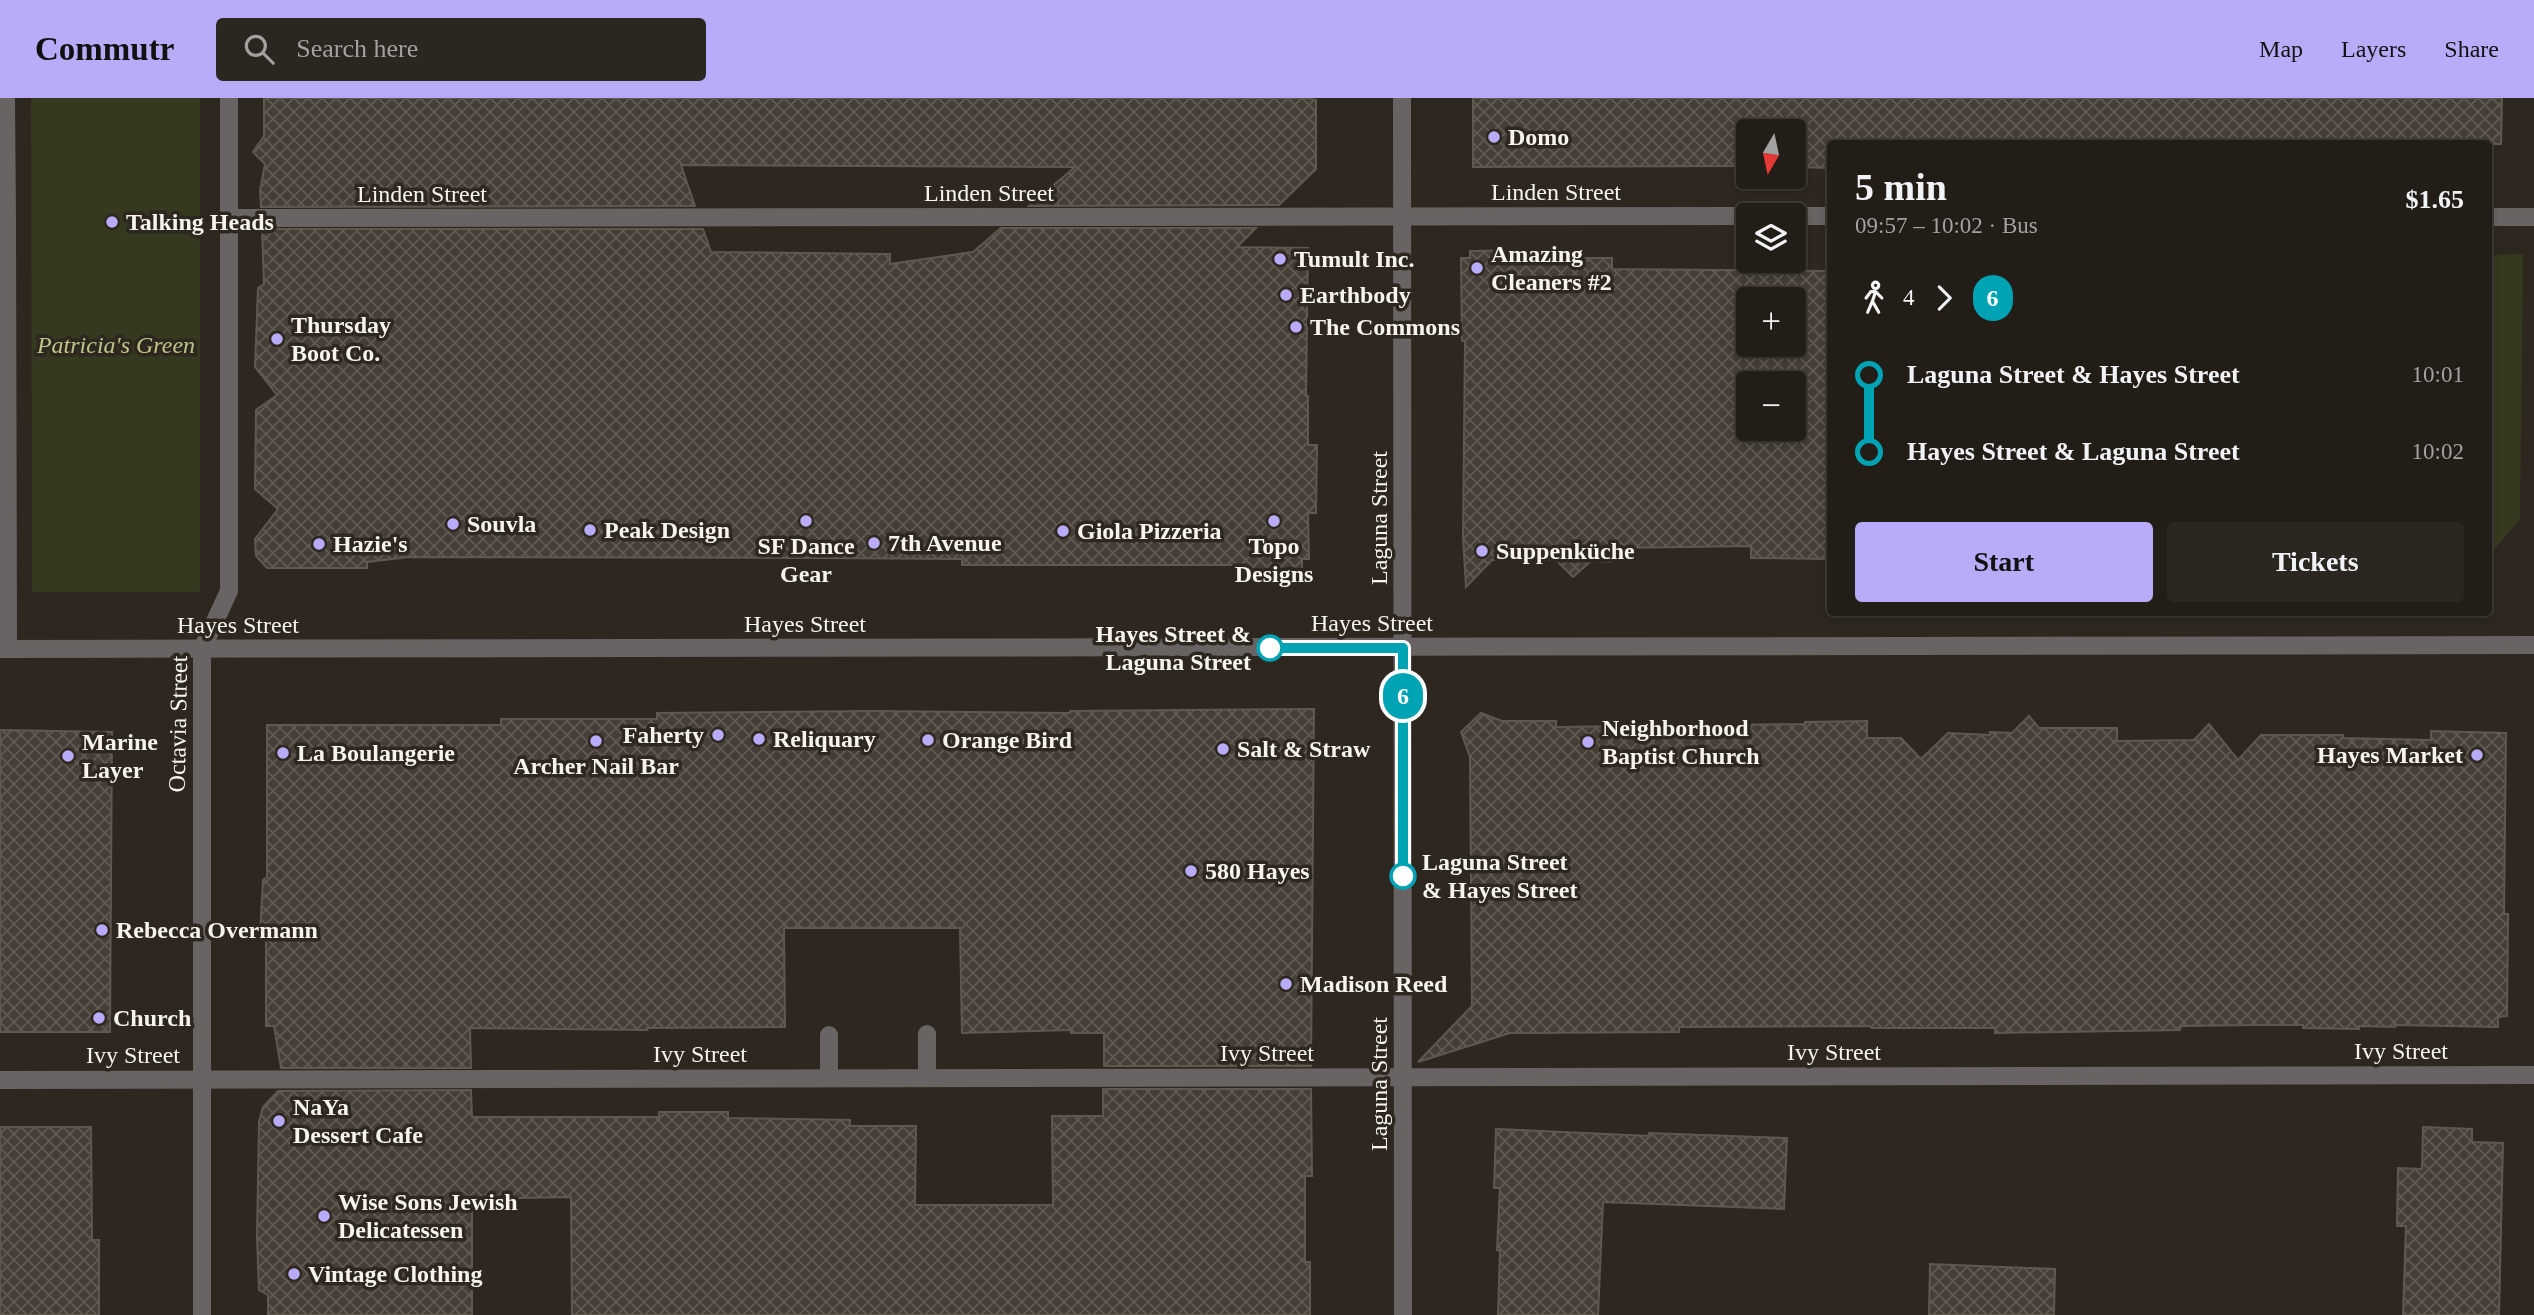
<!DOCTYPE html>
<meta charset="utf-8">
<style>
:root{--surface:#221d17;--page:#2a2620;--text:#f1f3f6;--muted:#a2a2a1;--line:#3f3b36;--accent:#b8abf7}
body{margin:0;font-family:Georgia,serif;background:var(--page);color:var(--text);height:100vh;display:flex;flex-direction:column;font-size:26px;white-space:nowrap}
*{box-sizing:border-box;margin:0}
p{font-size:23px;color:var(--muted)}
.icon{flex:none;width:38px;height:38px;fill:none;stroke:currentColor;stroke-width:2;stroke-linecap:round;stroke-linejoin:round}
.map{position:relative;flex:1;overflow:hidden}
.sheet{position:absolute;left:1827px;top:42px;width:665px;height:476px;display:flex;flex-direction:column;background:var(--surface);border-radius:7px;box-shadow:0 4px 10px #0003,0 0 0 2px var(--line)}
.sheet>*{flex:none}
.badge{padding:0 14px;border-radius:23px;font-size:24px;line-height:46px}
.needle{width:46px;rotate:189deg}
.tools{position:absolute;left:1736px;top:21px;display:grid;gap:14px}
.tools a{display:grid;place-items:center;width:70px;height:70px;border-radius:7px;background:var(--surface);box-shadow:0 4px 10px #0003,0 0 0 2px var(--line);font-size:35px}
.map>.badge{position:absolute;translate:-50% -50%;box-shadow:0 0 0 4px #fff}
.legs{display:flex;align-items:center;gap:10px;height:77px;padding:0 28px;font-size:23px}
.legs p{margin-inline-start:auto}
.head{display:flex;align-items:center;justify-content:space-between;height:119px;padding:0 28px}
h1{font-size:38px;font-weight:600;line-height:52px}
.cta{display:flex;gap:14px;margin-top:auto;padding:14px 28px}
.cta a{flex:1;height:80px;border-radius:7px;background:var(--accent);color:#111;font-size:28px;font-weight:600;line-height:80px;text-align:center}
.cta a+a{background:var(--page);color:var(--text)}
ul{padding:0 28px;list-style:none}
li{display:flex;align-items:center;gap:24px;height:77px;font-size:26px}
li i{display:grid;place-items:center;width:10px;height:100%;margin:0 9px;background:currentColor}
li i::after{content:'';width:18px;height:18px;margin:-9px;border:5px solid;border-radius:50%;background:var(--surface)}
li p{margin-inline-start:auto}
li:first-child i{background:linear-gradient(#0000 50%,currentColor 0)}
li:last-child i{background:linear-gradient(currentColor 50%,#0000 0)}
header{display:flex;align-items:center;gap:42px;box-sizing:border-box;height:98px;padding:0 35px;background:var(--accent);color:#111}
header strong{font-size:33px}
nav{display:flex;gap:38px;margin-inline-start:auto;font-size:24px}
.search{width:490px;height:63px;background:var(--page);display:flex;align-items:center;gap:18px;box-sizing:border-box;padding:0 24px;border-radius:7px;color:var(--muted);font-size:26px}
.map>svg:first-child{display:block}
</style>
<header>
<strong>Commutr</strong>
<div class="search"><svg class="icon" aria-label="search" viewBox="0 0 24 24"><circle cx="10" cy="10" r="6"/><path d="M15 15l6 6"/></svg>Search here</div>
<nav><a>Map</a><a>Layers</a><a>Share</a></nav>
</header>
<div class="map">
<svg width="2534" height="1217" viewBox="0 0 2534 1217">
<defs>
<pattern id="building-cross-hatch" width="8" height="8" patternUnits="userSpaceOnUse" patternTransform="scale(1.75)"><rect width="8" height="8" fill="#453e36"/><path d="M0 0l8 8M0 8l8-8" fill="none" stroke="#615a53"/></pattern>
</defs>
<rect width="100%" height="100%" fill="#2d271f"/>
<g fill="#353920">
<polygon points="31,0 200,0 200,494 32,494"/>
<polygon points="2523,156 2520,421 2489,458 2489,157"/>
</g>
<g fill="url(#building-cross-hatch)" stroke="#5f584f" stroke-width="2" fill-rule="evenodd">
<polygon points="264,0 1306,0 1316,2 1316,71 1279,107 1029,108 1075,69 681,67 695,108 261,109 260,93 265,66 253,54 264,38"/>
<polygon points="1473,0 2502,0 2501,46 1830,46 1830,70 1794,69 1794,33 1748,33 1748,68 1473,69"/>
<polygon points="1001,130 1256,130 1237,149 1308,150 1306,298 1308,298 1308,347 1317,347 1316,415 1308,415 1309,461 1302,461 1302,471 1236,472 1236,467 962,467 962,461 822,460 409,459 367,464 367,470 267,470 256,458 255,441 278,411 255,391 256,312 277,297 255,269 258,190 264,186 262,131 703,131 711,154 890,156 890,166 973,154"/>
<path d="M1544 152V155L1581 156V160H1612V171L1830 173V461L1751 460V448L1611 450V464L1591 463 1573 479 1556 462H1492L1466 489 1463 439 1465 243H1462L1461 160H1470V153ZM1748 201H1794V247H1748ZM1748 285H1794V331H1748Z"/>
<polygon points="1314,611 1311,968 1104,968 1104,935 1071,935 1071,932 962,935 960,830 784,830 785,929 647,930 647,932 470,930 471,970 281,970 274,928 266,928 266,840 260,836 263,782 267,779 267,627 501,627 501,621 657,621 657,615 873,613 1070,615 1070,613"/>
<polygon points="1481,615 1502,623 1556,623 1556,629 1805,626 1805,624 1867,623 1867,640 1901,640 1921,661 1948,635 1990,637 1990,634 2012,635 2029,618 2039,630 2117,630 2117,643 2194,642 2209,626 2238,662 2261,637 2343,637 2343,640 2431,642 2431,633 2506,635 2504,816 2508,816 2507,918 2498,919 2498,929 2395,927 2395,929 2359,928 2359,931 2303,930 2303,927 2258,927 2181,928 2180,932 1995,935 1995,930 1872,930 1869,928 1679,929 1679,934 1510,935 1418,964 1472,908 1470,659 1461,634"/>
<polygon points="0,632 112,634 110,934 0,934"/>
<polygon points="1103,991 1311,991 1312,1078 1305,1078 1305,1164 1310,1164 1310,1217 572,1217 571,1099 472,1101 472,1217 268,1217 268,1197 259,1192 257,1140 259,1024 263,1009 278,993 471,992 472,1019 659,1019 659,1014 728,1014 728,1020 850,1022 850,1028 916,1028 915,1107 1053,1107 1052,1018 1103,1018"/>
<polygon points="0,1029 91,1029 92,1142 99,1142 99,1217 0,1217"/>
<polygon points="2423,1029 2472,1031 2472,1044 2503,1045 2499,1217 2403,1217 2406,1128 2397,1128 2398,1070 2422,1071"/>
<polygon points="1496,1031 1650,1038 1649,1035 1787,1040 1784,1111 1603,1104 1598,1217 1498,1217 1500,1153 1497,1152 1500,1090 1494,1090"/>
<polygon points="1930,1166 2055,1171 2054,1217 1929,1217"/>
</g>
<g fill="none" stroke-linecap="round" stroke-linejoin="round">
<g stroke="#696463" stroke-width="18">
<polyline points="829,937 829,980"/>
<polyline points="927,980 927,936"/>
</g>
<g stroke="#696463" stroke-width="18">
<polyline points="7,121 8,551"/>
<polyline points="202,551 229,493 229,120"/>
</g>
<g stroke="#696463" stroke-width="18">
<polyline points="229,0 229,120 1748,118"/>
<polyline points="1402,0 1403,1217"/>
<polyline points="1794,118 1830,118"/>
<polyline points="2488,119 2534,119"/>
<polyline points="0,121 7,121 6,0"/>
<polyline points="0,551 2534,547"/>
<polyline points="202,551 202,1217"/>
<polyline points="0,982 2534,977"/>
</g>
</g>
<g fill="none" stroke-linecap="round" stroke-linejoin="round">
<g stroke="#fff" stroke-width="16">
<polyline id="line-1" points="1270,550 1403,550 1403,778"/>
</g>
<use href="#line-1" stroke="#00a3b4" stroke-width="10"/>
</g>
<g fill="#b8abf7" stroke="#2d271f" stroke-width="2.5">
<circle cx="1494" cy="39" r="7"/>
<circle cx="112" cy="124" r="7"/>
<circle cx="1280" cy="161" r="7"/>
<circle cx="1477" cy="170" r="7"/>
<circle cx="1286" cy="197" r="7"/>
<circle cx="1296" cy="229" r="7"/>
<circle cx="277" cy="241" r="7"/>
<circle cx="806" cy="423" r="7"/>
<circle cx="1274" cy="423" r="7"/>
<circle cx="453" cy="426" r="7"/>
<circle cx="590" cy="432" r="7"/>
<circle cx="1063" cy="433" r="7"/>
<circle cx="874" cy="445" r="7"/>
<circle cx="319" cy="446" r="7"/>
<circle cx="1482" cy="453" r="7"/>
<circle cx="718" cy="637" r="7"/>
<circle cx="759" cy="641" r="7"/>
<circle cx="928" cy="642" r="7"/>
<circle cx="596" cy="643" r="7"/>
<circle cx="1588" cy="644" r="7"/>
<circle cx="1223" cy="651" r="7"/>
<circle cx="283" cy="655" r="7"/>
<circle cx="2477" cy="657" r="7"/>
<circle cx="68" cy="658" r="7"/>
<circle cx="1191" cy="773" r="7"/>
<circle cx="102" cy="832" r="7"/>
<circle cx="1286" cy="886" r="7"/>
<circle cx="99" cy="920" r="7"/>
<circle cx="279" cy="1023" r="7"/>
<circle cx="324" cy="1118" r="7"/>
<circle cx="294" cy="1176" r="7"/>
</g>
<g fill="#fff" stroke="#00a3b4" stroke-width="3.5">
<circle cx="1270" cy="550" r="12"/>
<circle cx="1403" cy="778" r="12"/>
</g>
<g text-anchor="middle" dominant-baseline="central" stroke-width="7" stroke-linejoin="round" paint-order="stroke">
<g font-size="24" font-weight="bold" fill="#f7f3ed" stroke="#2d271f" text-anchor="start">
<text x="1508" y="39">Domo</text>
<text x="126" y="124">Talking Heads</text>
<text x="1491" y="156">Amazing<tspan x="1491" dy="28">Cleaners #2</tspan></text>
<text x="1294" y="161">Tumult Inc.</text>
<text x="1300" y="197">Earthbody</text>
<text x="291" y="227">Thursday<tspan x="291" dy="28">Boot Co.</tspan></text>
<text x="1310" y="229">The Commons</text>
<text x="467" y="426">Souvla</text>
<text x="604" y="432">Peak Design</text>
<text x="1077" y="433">Giola Pizzeria</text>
<text x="888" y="445">7th Avenue</text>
<text x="333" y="446">Hazie's</text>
<text x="806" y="448" text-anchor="middle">SF Dance<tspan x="806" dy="28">Gear</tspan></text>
<text x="1274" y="448" text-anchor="middle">Topo<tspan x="1274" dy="28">Designs</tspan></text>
<text x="1496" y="453">Suppenküche</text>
<text x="1602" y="630">Neighborhood<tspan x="1602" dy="28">Baptist Church</tspan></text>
<text x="704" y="637" text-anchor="end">Faherty</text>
<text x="773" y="641">Reliquary</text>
<text x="942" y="642">Orange Bird</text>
<text x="82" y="644">Marine<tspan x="82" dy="28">Layer</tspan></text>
<text x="1237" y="651">Salt &amp; Straw</text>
<text x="297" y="655">La Boulangerie</text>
<text x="2463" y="657" text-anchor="end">Hayes Market</text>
<text x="596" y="668" text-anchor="middle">Archer Nail Bar</text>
<text x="1205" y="773">580 Hayes</text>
<text x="116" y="832">Rebecca Overmann</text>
<text x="1300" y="886">Madison Reed</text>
<text x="113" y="920">Church</text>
<text x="293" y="1009">NaYa<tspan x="293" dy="28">Dessert Cafe</tspan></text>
<text x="338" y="1104">Wise Sons Jewish<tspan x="338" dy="28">Delicatessen</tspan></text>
<text x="308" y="1176">Vintage Clothing</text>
</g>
<g font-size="24" fill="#f7f3ed" stroke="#2d271f">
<text x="1556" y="94">Linden Street</text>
<text x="989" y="95">Linden Street</text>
<text x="422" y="96">Linden Street</text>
<text transform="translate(1379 420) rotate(-90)">Laguna Street</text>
<text x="1372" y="525">Hayes Street</text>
<text x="805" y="526">Hayes Street</text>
<text x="238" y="527">Hayes Street</text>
<text transform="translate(178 626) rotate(-89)">Octavia Street</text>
<text x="2401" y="953">Ivy Street</text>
<text x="1834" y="954">Ivy Street</text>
<text x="1267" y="955">Ivy Street</text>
<text x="700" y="956">Ivy Street</text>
<text x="133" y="957">Ivy Street</text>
<text transform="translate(1379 986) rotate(-90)">Laguna Street</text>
</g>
<g font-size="24" font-style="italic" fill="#bdc687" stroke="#2d271f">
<text x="116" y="247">Patricia's Green</text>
</g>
<g font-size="24" font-weight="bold" fill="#f7f3ed" stroke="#2d271f" text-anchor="end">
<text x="1251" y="536">Hayes Street &amp;<tspan x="1251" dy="28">Laguna Street</tspan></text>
<text x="1422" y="764" text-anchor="start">Laguna Street<tspan x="1422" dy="28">&amp; Hayes Street</tspan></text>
</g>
</g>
</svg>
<div class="tools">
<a><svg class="needle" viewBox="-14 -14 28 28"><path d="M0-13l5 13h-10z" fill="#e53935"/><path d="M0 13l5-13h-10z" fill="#a2a2a1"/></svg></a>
<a><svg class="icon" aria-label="layers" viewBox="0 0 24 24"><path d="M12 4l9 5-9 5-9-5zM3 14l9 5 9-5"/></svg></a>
<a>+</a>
<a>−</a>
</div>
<b class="badge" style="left:1403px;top:598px;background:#00a3b4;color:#fff">6</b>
<section class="sheet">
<div class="head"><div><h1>5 min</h1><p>09:57 – 10:02 · Bus</p></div><b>$1.65</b></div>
<div class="legs"><svg class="icon" aria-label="walk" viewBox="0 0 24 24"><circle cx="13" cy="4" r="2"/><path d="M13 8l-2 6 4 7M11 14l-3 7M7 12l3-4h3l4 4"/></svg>4<svg class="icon" aria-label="forward" viewBox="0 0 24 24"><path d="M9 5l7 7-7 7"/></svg><b class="badge" style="background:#00a3b4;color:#fff">6</b></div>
<ul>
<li><i style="color:#00a3b4"></i><b>Laguna Street &amp; Hayes Street</b><p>10:01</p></li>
<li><i style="color:#00a3b4"></i><b>Hayes Street &amp; Laguna Street</b><p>10:02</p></li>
</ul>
<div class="cta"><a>Start</a><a>Tickets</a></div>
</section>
</div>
